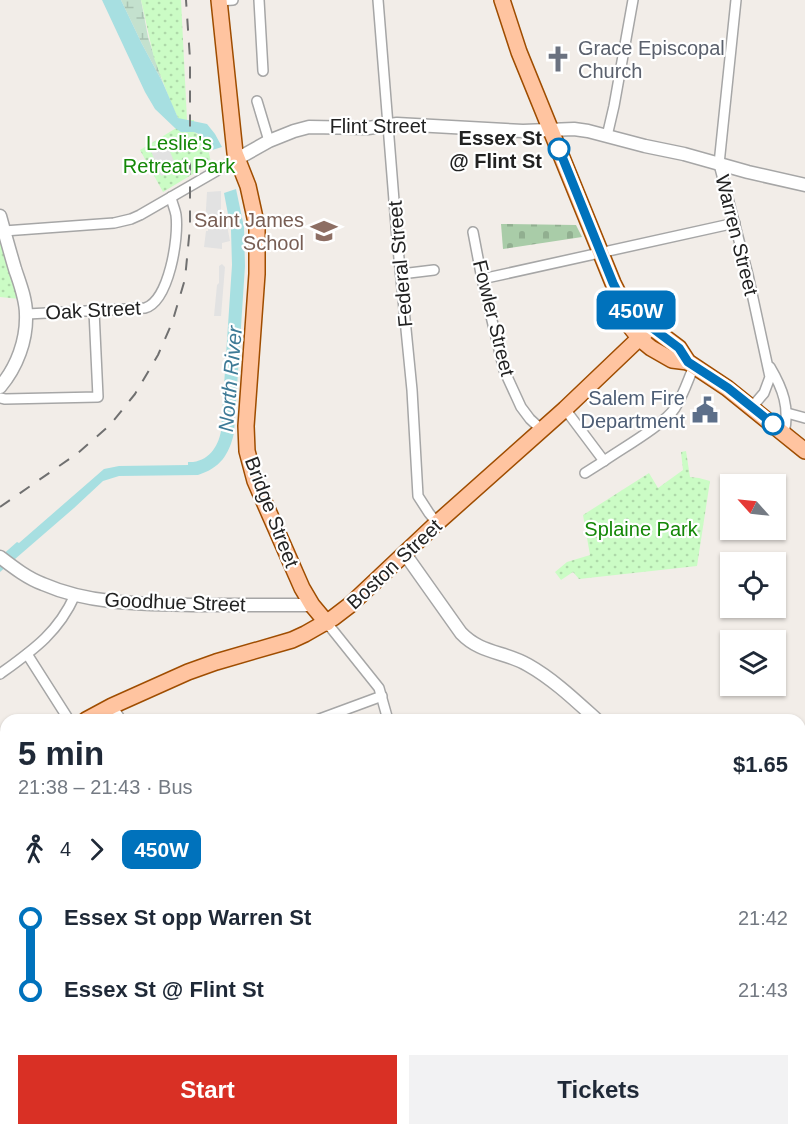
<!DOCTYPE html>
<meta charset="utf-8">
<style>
:root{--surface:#fff;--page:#f2f2f3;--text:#1f2937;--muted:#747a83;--accent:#d93025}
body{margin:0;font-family:Arial,sans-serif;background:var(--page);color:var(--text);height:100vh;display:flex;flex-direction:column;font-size:22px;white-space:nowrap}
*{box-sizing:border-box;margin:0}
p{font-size:20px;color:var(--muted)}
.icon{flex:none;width:33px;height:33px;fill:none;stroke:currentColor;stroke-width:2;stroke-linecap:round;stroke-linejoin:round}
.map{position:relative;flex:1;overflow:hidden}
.panel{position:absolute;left:0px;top:714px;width:806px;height:422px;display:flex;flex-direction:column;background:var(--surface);border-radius:18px 18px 0 0;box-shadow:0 2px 4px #0004}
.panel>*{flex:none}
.badge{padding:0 12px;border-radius:9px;font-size:21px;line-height:39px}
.needle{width:39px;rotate:297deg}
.controls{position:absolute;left:720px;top:474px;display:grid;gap:12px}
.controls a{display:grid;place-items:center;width:66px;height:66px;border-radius:0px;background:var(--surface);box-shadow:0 2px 4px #0004;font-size:30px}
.map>.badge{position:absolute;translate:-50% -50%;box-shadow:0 0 0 3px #fff}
.legs{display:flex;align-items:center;gap:9px;height:66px;padding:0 18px;font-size:20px}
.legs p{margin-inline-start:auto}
.head{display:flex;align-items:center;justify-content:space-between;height:102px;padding:0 18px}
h1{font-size:33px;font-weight:800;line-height:45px}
.cta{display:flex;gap:12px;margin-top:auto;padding:12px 18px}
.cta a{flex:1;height:69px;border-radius:0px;background:var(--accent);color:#fff;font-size:24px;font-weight:800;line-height:69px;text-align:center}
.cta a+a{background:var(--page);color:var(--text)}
ul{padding:0 18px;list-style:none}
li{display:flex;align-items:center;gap:21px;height:72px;font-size:22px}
li i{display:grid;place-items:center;width:9px;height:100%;margin:0 8px;background:currentColor}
li i::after{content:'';width:15px;height:15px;margin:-8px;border:4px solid;border-radius:50%;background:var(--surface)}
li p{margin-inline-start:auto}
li:first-child i{background:linear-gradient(#0000 50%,currentColor 0)}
li:last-child i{background:linear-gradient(currentColor 50%,#0000 0)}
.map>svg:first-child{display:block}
</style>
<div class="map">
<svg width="805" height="1135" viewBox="0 0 805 1135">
<defs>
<pattern id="wetland-marsh" width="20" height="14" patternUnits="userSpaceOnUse" patternTransform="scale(1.5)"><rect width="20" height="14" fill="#c4e1ce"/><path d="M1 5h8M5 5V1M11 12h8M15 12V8" fill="none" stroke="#a8c1b1"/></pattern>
<pattern id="cemetery-stones" width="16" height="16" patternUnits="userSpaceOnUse" patternTransform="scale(1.5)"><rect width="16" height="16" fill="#a9cca8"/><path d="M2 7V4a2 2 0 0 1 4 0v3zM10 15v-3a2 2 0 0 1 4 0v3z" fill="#91af90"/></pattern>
<pattern id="park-dots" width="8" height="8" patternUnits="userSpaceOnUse" patternTransform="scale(1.5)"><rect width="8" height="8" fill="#cbfcc5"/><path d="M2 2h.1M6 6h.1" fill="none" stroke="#aed8a9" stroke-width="1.8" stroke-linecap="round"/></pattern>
</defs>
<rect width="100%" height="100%" fill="#f2ede8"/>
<polygon fill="url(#wetland-marsh)" points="121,0 141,0 148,37 163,83 142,44"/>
<polygon fill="url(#cemetery-stones)" points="501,224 576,225 582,237 503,249"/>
<g fill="url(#park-dots)">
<path d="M141 0H181L187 120H194V132C206 138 209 151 211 163L163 192 140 150 178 127V118L171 103 154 58Z"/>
<polygon points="0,237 20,299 0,297"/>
<polygon points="686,451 690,477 699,478 710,481 697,566 579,579 573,572 561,580 555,572 567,562 590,555 583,515 649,473 658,488 683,470 681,452"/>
<polygon points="367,1130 730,1130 731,1135 370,1135"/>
</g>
<g fill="#e2e2e2">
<polygon points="167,144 177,169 161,176 151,151"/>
<polygon points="221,191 221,220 226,220 230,241 222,243 222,249 204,247 206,231 208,231 208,226 205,226 207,192"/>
<polygon points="222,264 225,267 221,316 214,316 217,285 219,283 219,266"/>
</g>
<g fill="#a7dfe1">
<polygon points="102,0 121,0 142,44 163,83 178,118 207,124 215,134 222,147 209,151 199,134 194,132 181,132 175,128 155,109 145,92"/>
<path d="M236 189 244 227 245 266 234 433C229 455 220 468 198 475L119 476 103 481 74 508 0 572V557L17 542 19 543 104 469 119 466 188 465V462C207 463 218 448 221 431L232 265 231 230 224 193Z"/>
</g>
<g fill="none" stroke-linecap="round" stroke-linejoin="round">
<g stroke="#a6a6a6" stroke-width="12">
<g id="minor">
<polyline points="259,0 263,71"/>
<polyline points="378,0 397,238 412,390 418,496 429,513 437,523"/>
<polyline points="736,0 719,164 748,275 770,377 764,393 752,407"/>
<polyline points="219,1 233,0"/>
<polyline points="257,101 269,141"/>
<polyline points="607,136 614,106 633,0"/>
<polyline points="4,231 114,223 131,219 140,215 237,159"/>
<polyline points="473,232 482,279 504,370 521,407 530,419 542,430"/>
<polyline points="401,274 434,270"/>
<polyline points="482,279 735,223"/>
<path d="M27 314 145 308C169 301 179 238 176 215 175 209 172 203 171 197"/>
<path d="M770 367C783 389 790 408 784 433"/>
<polyline points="0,398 5,399 98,397 94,311"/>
<path d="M565 409 604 461C621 449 665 424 675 408 683 396 688 380 694 366"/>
<polyline points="787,413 805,418"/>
<polyline points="585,473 604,461"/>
<polyline points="327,623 379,688 388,720"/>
<polyline points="27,654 69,720"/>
<path d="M0 674C33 650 58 633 75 595"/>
<polyline points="112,706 121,720"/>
<polyline points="317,720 382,696"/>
<polyline points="800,900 805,893"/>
<polyline points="0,945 6,941"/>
<polyline points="800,1036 805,1041"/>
<polyline points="0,1063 6,1073"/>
<polyline points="39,1130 42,1135"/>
<polyline points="218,1130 221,1135"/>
<polyline points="252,1135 262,1130"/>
</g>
</g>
<g stroke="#a6a6a6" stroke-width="15">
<g id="tertiary">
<polyline points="237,159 269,141 294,131 309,127 368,128 397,124 523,131 574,129 588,131 645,146 684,154 748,172 805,185"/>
<path d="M0 216C5 234 10 252 15 269 20 284 26 299 26 314 27 340 17 367 0 387"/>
<path d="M405 554 461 633C481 654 504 651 528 665 553 679 576 701 597 720"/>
<path d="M0 557C13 567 27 578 43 584 91 605 145 604 197 605 235 605 273 605 312 605"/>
<polyline points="800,805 805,805"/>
</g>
</g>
<g stroke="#9f4d00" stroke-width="18">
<g id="primary">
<polyline points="219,0 235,153 248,186 257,227 257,274 246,426 247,451 255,481 302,588 312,605 327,623"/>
<polyline points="502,0 519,52 613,283 619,295 620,307 625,320 640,339 651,348 672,360 688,362"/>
<polyline points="619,295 630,302 640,316 651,327 679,348 688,362 727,388 805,451"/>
<polyline points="86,720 112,706 188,672 216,662 292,640 305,634 333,618 350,605 437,523 565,409 651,327"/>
<polyline points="0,775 6,771"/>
</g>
</g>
<use href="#minor" stroke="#fff" stroke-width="9"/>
<use href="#tertiary" stroke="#fff" stroke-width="12"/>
<use href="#primary" stroke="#ffc4a0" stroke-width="15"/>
<polyline stroke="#707070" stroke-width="2" stroke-dasharray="12 12" stroke-linecap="butt" points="0,507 78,453 110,425 135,394 158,355 172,323 185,279 190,227 190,59 186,0"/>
</g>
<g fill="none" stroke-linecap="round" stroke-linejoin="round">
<g stroke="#fff" stroke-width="14">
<polyline id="line-1" points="559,149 613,283 619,295 630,302 640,316 651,327 679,348 688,362 728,388 773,424"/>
</g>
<use href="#line-1" stroke="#0072bc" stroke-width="9"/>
</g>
<defs>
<g id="church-bare" transform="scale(2.07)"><path d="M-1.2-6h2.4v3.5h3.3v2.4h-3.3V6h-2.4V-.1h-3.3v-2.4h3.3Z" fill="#6b7280" stroke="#fff" stroke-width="2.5" paint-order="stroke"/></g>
<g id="school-bare" transform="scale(2.07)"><path d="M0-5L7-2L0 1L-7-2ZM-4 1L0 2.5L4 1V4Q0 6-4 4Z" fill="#8d6e63" stroke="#fff" stroke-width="2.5" paint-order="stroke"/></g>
<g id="civic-bare" transform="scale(2.07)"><path d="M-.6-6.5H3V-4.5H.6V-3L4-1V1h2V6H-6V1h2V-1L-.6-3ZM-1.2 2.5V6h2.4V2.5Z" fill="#5c6f8a" stroke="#fff" stroke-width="2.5" paint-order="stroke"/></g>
</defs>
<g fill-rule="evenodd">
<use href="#church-bare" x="558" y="59"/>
<use href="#school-bare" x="324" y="231"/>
<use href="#civic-bare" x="705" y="410"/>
</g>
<g fill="#fff" stroke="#0072bc" stroke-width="3">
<circle cx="559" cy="149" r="10"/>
<circle cx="773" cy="424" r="10"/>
</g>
<g text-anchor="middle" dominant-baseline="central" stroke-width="4.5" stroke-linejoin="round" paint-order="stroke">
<g font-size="20" fill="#5b616d" stroke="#fff" text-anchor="start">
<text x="578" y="48">Grace Episcopal<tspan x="578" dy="23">Church</tspan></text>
</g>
<g font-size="20" fill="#222" stroke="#fff">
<text x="378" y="126">Flint Street</text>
<text transform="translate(737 235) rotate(76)">Warren Street</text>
<text transform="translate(400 264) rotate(-95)">Federal Street</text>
<text transform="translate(93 310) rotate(-3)">Oak Street</text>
<text transform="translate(494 318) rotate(76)">Fowler Street</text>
<text transform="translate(272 512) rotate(69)">Bridge Street</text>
<text transform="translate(394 564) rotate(-43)">Boston Street</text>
<text transform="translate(175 602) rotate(2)">Goodhue Street</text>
</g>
<g font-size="20" font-weight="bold" fill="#222" stroke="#fff" text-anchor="end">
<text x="542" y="138">Essex St<tspan x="542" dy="23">@ Flint St</tspan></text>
</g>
<g font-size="20" fill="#148807" stroke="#fff">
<text x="179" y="143">Leslie's<tspan x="179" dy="23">Retreat Park</tspan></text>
<text x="641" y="529">Splaine Park</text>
</g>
<g font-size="20" fill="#785e54" stroke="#fff" text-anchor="end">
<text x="304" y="220">Saint James<tspan x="304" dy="23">School</tspan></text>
</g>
<g font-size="20" fill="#4e5e75" stroke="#fff" text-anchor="end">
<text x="685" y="398">Salem Fire<tspan x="685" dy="23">Department</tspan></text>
</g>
<g font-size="21" font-style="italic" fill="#3d7a96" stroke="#fff">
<text transform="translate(230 379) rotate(-85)">North River</text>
</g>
</g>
</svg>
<div class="controls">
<a><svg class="needle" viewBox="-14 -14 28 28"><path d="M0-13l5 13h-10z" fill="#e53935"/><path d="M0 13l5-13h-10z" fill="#747a83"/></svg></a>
<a><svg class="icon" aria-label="locate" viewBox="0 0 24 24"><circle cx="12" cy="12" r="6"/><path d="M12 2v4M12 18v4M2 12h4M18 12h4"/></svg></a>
<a><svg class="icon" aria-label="layers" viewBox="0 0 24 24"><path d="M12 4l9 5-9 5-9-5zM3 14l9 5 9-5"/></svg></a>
</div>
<b class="badge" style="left:636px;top:310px;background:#0072bc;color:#fff">450W</b>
<section class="panel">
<div class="head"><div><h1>5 min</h1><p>21:38 – 21:43 · Bus</p></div><b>$1.65</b></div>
<div class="legs"><svg class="icon" aria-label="walk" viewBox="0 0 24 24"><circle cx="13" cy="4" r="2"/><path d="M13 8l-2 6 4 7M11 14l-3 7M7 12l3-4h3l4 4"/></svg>4<svg class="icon" aria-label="forward" viewBox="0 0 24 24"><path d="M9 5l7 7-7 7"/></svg><b class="badge" style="background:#0072bc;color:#fff">450W</b></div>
<ul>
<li><i style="color:#0072bc"></i><b>Essex St opp Warren St</b><p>21:42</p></li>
<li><i style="color:#0072bc"></i><b>Essex St @ Flint St</b><p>21:43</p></li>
</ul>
<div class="cta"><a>Start</a><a>Tickets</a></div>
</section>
</div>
